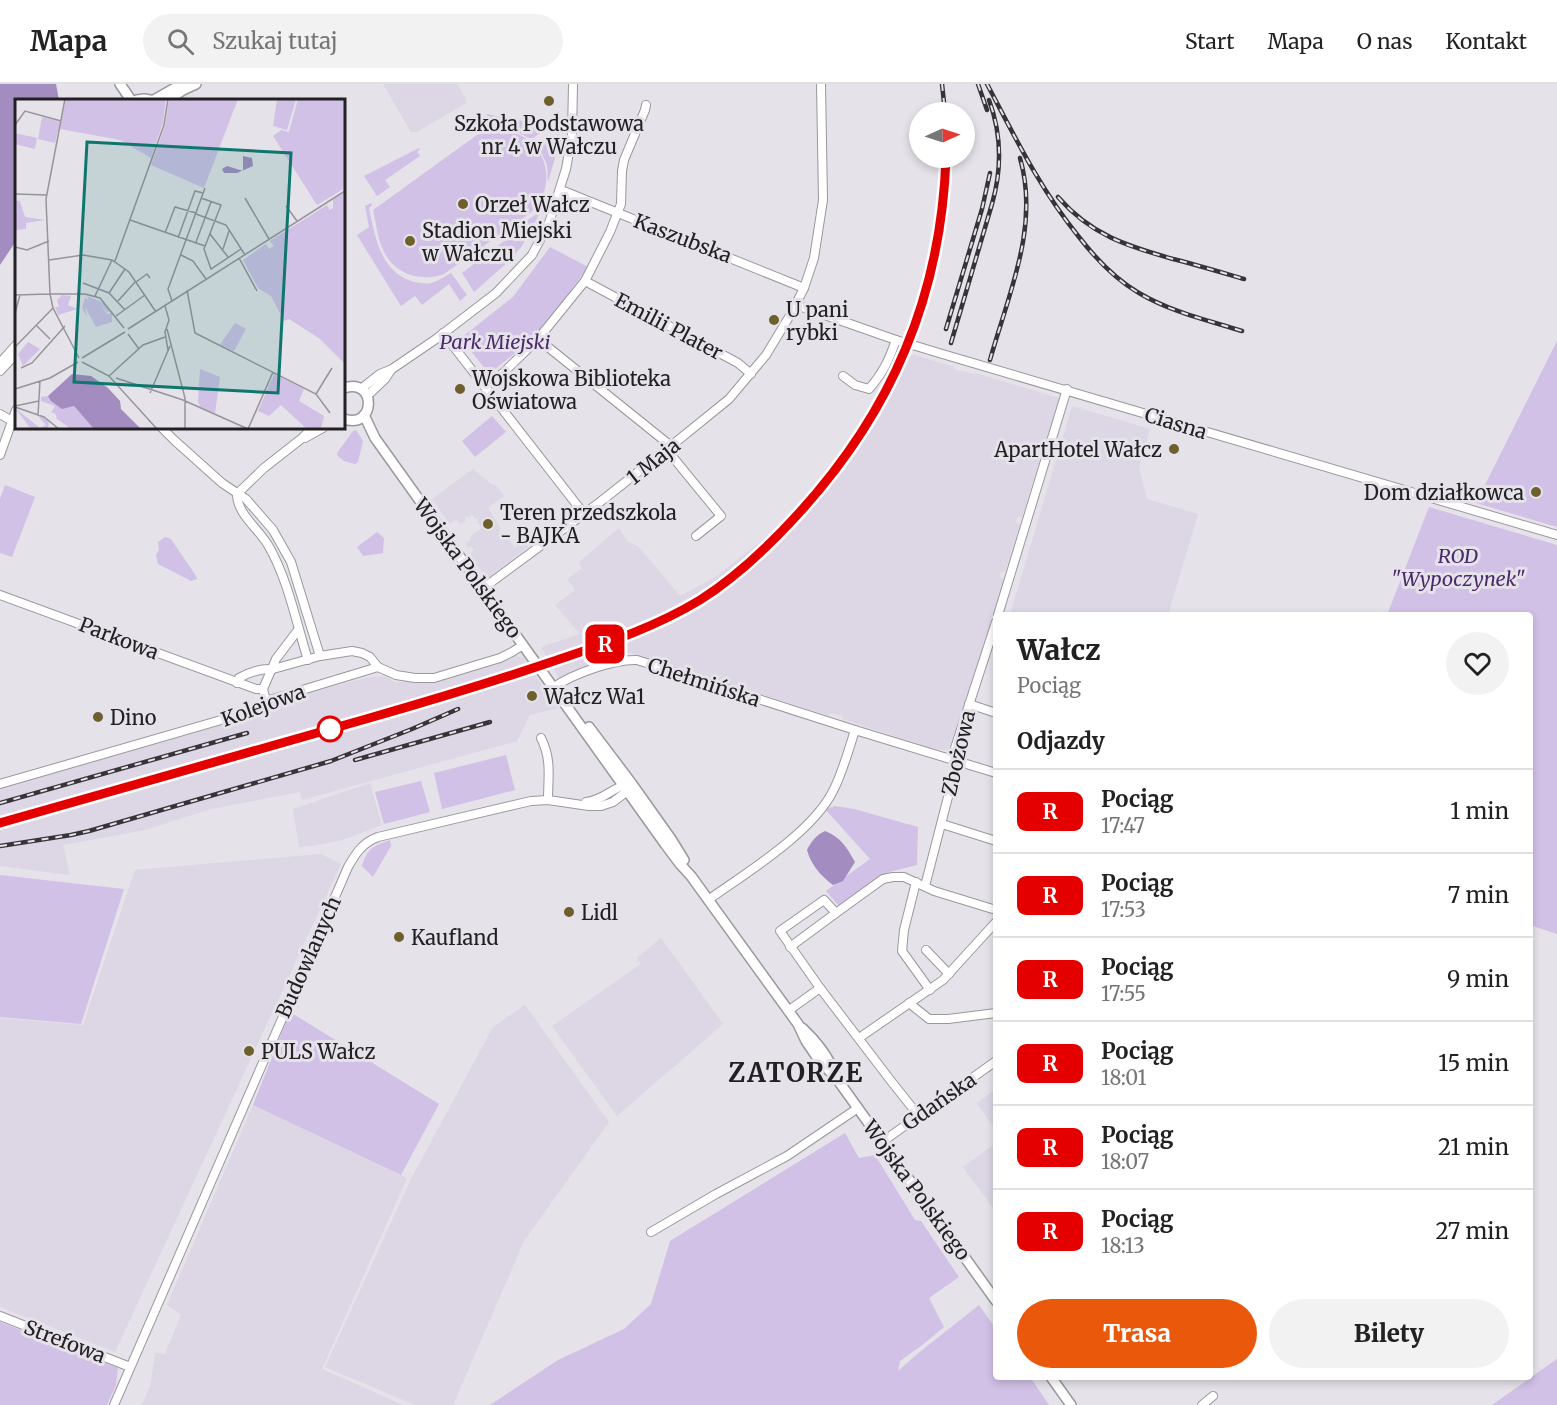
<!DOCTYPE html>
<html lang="pl">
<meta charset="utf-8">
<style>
:root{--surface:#fff;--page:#f2f2f2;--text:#222;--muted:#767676;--line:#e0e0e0;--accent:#ea580c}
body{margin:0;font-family:Merriweather,serif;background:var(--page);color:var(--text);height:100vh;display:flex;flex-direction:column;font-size:22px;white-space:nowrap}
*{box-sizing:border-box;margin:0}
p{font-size:20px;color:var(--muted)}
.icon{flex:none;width:33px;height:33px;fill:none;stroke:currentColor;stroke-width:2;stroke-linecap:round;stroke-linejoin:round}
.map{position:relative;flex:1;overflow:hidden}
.drawer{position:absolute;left:993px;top:528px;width:540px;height:768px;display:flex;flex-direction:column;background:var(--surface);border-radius:6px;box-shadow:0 3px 9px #0003}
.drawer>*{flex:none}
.badge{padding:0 12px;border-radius:9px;font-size:21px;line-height:39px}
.needle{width:39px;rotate:87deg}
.buttons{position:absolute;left:909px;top:18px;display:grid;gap:12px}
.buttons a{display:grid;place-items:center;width:66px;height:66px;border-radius:50%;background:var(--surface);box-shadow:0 3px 9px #0003;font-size:30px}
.map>.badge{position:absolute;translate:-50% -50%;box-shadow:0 0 0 3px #fff}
h2{padding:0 24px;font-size:22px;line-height:54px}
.round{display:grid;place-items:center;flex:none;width:63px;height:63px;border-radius:32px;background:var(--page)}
.headline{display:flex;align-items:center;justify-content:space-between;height:102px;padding:0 24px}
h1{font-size:28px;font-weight:800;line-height:45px}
.primary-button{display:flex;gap:12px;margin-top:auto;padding:12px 24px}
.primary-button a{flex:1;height:69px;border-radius:36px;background:var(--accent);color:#fff;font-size:24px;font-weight:800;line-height:69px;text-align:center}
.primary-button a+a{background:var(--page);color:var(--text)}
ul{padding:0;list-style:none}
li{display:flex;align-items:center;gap:18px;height:84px;padding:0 24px;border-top:2px solid var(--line)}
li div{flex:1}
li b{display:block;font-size:22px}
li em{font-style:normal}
li .badge{min-width:66px;font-weight:700;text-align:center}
header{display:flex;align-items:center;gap:36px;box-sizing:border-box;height:84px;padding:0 30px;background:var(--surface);border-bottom:2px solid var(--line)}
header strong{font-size:28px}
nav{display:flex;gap:33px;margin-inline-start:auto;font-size:21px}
.search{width:420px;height:54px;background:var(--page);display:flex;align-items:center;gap:15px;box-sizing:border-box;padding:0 21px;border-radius:33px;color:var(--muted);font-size:22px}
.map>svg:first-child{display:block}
</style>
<header>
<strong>Mapa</strong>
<div class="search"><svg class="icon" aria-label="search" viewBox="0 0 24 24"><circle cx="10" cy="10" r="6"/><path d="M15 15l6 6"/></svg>Szukaj tutaj</div>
<nav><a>Start</a><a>Mapa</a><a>O nas</a><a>Kontakt</a></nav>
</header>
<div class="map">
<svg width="1557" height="1321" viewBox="0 0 1557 1321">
<rect width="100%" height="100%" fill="#e5e2e9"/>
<g fill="#dcd6e5">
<polygon points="383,0 457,0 465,13 466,19 417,48 411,48"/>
<polygon points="900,267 908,270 904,281 913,270 954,283 954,285 974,290 975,289 1059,314 1022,433 1017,433 1016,438 1020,440 1005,487 1000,489 999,492 1003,495 1002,502 978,580 955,648 948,665 943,666 932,664 842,635 842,632 830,629 829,631 824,630 633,570 632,568 559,594 541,563 580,550 555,521 575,506 567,495 582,484 579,478 619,444 628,458 638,462 680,512 714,494 760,458 794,428 832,385 863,339 891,289"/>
<polygon points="1072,322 1150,345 1139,383 1147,415 1198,430 1168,531 1010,531"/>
<polygon points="473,385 491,400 496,401 504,412 488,424 501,445 498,448 504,455 507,453 515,464 520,460 522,462 527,458 529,462 487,495 475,478 471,469 474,466 471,462 468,464 465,460 471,456 470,453 482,444 477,438 479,436 477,434 476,436 472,431 468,434 467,432 465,434 466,436 461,440 456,435 450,440 432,415"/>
<polygon points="518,572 524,575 558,624 530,631 517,657 302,716 300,708 211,725 145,746 63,761 70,791 0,782 0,705 252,632 274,621 314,607 370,593 385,592 395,598 433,598"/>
<polygon points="370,699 382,741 343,756 312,762 299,763 293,725"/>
<polygon points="321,770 341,780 115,1268 0,1223 0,934 83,941 135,786"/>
<polygon points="661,854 723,940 617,1032 552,942 641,880 637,874"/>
<polygon points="525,921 609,1038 524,1157 453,1321 415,1321 325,1283 411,1095 493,943"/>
<polygon points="996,1005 996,1047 977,1019"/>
<polygon points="253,1021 407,1094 322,1285 403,1321 142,1321 151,1299 155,1269 165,1270 181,1231 167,1221"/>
<polygon points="996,1059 996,1128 963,1083"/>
</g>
<g fill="#d1c1e7">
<polygon points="486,30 550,42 533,54 529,54 513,46 494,45 491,39 495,35 489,34"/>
<path d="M497 46C541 46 562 94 533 127L444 190C419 199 391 189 382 163 377 152 376 138 373 126L477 51 489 47Z"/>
<polygon points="559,49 555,74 548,98 547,81 541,68 543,60"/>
<polygon points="419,64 420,65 417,68 420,72 385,96 390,103 377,112 364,92"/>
<path d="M371 119 372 121 369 124C375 153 380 186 411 197 418 199 428 201 434 198 440 196 445 192 451 189L467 211 460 217 449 200 422 221 415 212 401 222 357 151 369 143 365 122Z"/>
<polygon points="541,127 522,162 509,177 474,208 462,189 527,140 526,137"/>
<polygon points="550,163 588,183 540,249 489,290 461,254 513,213"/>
<polygon points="1557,257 1557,443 1476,419"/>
<polygon points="492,332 506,348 475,373 462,357"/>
<polygon points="356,346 363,357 358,378 355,380 344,377 338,372 337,369 353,347"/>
<polygon points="5,401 35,413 12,473 0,469 0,415"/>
<polygon points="1429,423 1557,461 1557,850 1530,841 1530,531 1387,531"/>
<polygon points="377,448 384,454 383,469 363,472 357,463"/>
<polygon points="165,453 171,455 196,492 197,495 191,497 158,480 156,471 159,466 158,458"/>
<polygon points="506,671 515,706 442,725 434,689"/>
<polygon points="421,697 430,728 384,740 375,708"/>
<polygon points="835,722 854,725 918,743 917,781 889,788 879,793 839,822 826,807 870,775 825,725"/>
<path d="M390 756 391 762 373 793 362 782C368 763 373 763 390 756Z"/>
<polygon points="0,791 124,805 81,940 0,933"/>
<polygon points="290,928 439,1020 401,1091 253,1021"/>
<path d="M845 1049 859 1074 875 1071 915 1136 921 1137 959 1193 929 1214 944 1243 921 1262 900 1277 898 1287C923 1264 952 1243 979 1221L996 1245V1293H1030L1049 1321H490L558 1276 624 1245 651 1220 670 1157Z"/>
<polygon points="0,1238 118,1284 116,1301 107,1321 0,1321"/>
<polygon points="1557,1275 1557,1321 1492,1321"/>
</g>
<g fill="#a38cc0">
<polygon points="0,0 56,0 59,16 16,16 16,157 0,181"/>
<path d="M825 747C841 753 847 764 855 778L843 797 833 801C821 792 811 781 807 766 811 758 816 751 825 747Z"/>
</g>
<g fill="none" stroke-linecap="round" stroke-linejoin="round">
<g stroke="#9a979e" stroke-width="10">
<g id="minor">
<polyline points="561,106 804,204"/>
<polyline points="585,197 738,279 751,290"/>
<polyline points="796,221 896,256 939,269 1557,451"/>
<polyline points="443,249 584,430"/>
<polyline points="538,255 671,362"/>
<polyline points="0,279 16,261"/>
<polyline points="0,287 16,270"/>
<path d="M843 292 855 301 869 305C883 289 889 276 896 256"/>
<polyline points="485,302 503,289 538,255 585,197 610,148 621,120 622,87 624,76 645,26 646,21"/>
<polyline points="361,305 380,290 392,285 436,255 496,209 532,171 549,139 566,85 572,52 573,0"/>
<polyline points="367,312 385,295 391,286"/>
<polyline points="0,330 12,337"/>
<polyline points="162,344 174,356 222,399 246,415 273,446 291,478 320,572"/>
<polyline points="305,354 323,344"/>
<polyline points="667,366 721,432 696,452"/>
<polyline points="0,371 16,326"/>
<path d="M237 410C237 430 258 444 268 461 288 495 296 538 308 576"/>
<polyline points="237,410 264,384 301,355 312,344"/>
<polyline points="482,505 600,418 671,362 729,315 766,271 792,228 804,204 814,174 823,116 821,0"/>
<polyline points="0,511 256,605 263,605"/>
<polyline points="998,531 1067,305"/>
<path d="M237 599 239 594C250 588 260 584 273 585L320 572 352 567 362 569 370 573 378 583 396 591 415 594H434L500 574 512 568 523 561"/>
<path d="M554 603C573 590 614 575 637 576L855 646 996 689"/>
<polyline points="266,617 263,605 276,575 298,546"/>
<polyline points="969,620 996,629"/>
<path d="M541 654C552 676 548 693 548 716"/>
<polyline points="0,700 259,625 266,617 378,583"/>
<path d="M586 718C603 716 611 705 627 700"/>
<polyline points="942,740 996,757"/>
<polyline points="916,798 904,846 902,867 930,906"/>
<polyline points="925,802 956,682 954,667 996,538"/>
<path d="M708 816C746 789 812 749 833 707 842 690 849 665 855 646"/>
<polyline points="790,863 836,829"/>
<polyline points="926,866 949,890"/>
<polyline points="909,919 929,935 948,935 996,929"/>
<polyline points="788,927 820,904"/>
<polyline points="859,954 943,896 996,838"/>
<polyline points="918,1031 891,997 820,904 780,847 824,816 836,829 883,795 893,793 904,793 934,807 996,826"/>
<polyline points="882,1058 996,977"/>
<polyline points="651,1148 716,1110 787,1072 858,1024"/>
<polyline points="0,1232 130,1283"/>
<path d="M114 1321 348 783C356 769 362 759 378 753L531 717 548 716 589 722H601L613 718 630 705"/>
<polyline points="1202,1321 1213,1312"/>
</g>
</g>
<g stroke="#9a979e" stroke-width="12">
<g id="major">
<polyline points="120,0 131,16"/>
<polyline points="137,16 144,15 150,16"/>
<polyline points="154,16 182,0"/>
<polyline points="168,16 183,6 196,0"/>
<path d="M344 304C377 293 376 346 344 335"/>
<path d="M364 331 375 354C471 490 569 624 665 760L680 780 691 792 798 940 806 957 819 976 837 995 996 1217"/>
<polyline points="589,643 632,700 671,755 684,776"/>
<path d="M802 944C816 957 828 972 835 990"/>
<polyline points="1051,1293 1071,1321"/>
</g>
</g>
<use href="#minor" stroke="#fff" stroke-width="8"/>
<use href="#major" stroke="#fff" stroke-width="9"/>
<g stroke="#363437" stroke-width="4.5">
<g id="rail">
<polyline points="942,0 945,28"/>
<polyline points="978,0 987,26"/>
<path d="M987 0C1016 55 1040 105 1079 153 1096 175 1115 195 1139 209 1171 228 1207 236 1242 247"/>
<path d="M1058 113C1091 151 1127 162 1173 175 1197 181 1220 188 1244 195"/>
<polyline points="946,245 982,125 990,89"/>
<path d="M951 259 992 120C1002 85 1002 51 989 16"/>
<path d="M990 276C1008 211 1040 143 1020 74"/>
<polyline points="355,676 490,638"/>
<polyline points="0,719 247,649"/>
<path d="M0 739C132 700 264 664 397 626 452 611 506 593 560 575 608 559 656 543 700 516 738 492 769 462 799 429 892 327 941 212 946 74"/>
<polyline points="0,762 71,751 89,747 331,677 412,645 458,625"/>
</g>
</g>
<use href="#rail" stroke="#e5e2e9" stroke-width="2" stroke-dasharray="7" stroke-linecap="butt"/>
</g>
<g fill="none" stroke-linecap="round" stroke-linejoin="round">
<g stroke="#fff" stroke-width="14">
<path id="line" d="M0 739C122 704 244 669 366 635 429 617 492 598 554 577 604 560 654 544 700 516 738 492 769 462 799 429 892 327 941 212 946 74"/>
</g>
<use href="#line" stroke="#e50000" stroke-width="9"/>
</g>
<g fill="#6e602d" stroke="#e5e2e9" stroke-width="2">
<circle cx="549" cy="17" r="6"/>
<circle cx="463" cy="120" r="6"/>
<circle cx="410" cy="157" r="6"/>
<circle cx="774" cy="236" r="6"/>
<circle cx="460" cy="305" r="6"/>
<circle cx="1174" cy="365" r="6"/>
<circle cx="1536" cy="408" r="6"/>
<circle cx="488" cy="440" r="6"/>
<circle cx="532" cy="612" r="6"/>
<circle cx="98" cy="633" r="6"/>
<circle cx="569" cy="828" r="6"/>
<circle cx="399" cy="853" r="6"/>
<circle cx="249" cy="967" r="6"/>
</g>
<circle fill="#fff" stroke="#e50000" stroke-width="3" cx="330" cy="645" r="12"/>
<g text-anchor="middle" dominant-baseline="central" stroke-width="6" stroke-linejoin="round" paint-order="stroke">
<g font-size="20" fill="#222023" stroke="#e5e2e9" text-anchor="start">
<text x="549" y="39" text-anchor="middle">Szkoła Podstawowa<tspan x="549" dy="23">nr 4 w Wałczu</tspan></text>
<text x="475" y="120">Orzeł Wałcz</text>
<text x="422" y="146">Stadion Miejski<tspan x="422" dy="23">w Wałczu</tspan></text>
<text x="786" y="225">U pani<tspan x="786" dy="23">rybki</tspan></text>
<text x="472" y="294">Wojskowa Biblioteka<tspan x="472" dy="23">Oświatowa</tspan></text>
<text x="1162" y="365" text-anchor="end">ApartHotel Wałcz</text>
<text x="1524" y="408" text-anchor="end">Dom działkowca</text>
<text x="500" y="428">Teren przedszkola<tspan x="500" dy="23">- BAJKA</tspan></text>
<text x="544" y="612">Wałcz Wa1</text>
<text x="110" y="633">Dino</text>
<text x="581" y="828">Lidl</text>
<text x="411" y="853">Kaufland</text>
<text x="261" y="967">PULS Wałcz</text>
</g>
<g font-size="20" fill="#222023" stroke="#e5e2e9">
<text transform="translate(683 154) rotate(21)">Kaszubska</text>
<text transform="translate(669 242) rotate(28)">Emilii Plater</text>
<text transform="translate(1176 339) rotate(17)">Ciasna</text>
<text transform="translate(653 377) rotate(-38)">1 Maja</text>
<text transform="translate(468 484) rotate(54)">Wojska Polskiego</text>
<text transform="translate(119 554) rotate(21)">Parkowa</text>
<text transform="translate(704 598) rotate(18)">Chełmińska</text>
<text transform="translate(263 621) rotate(-20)">Kolejowa</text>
<text transform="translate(958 669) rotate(-77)">Zbożowa</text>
<text transform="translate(308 873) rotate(-66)">Budowlanych</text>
<text transform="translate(939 1017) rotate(-35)">Gdańska</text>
<text transform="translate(917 1106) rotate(54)">Wojska Polskiego</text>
<text transform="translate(65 1257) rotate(21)">Strefowa</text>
</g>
<g font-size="20" font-style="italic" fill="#4a2a6a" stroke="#e5e2e9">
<text x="495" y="257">Park Miejski</text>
<text x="1458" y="471">ROD<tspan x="1458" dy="23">"Wypoczynek"</tspan></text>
</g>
<g font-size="26" font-weight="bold" letter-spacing="1.5" fill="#222023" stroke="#e5e2e9">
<text x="796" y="988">ZATORZE</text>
</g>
</g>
<g transform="translate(15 15)">
<rect width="330" height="330" fill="#e5e2e9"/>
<path d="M51 0H151L148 23 136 59 105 41 45 30ZM154 0H223L189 89 136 66 150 27ZM262 0H281L272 31 258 27ZM283 0H330V89L302 106 258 37 266 31 274 33ZM27 18 45 23 40 44 23 40ZM0 34 22 39 20 50 0 45ZM330 93V265L305 240 274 220 269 222 256 197 243 189 228 161 251 145 254 150 259 147 255 142 312 106 315 111 318 109V101ZM0 101 5 102 10 118 30 121 11 124V130L0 131ZM47 196 56 197 53 206 62 210 43 216 40 208H44L42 201ZM72 197 89 204 95 212 92 213 84 203 92 215 97 214V223L81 228 70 208 72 218 67 209 70 199 74 201ZM220 224 231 230 219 252 205 246ZM13 243 25 250 8 267 3 255ZM185 270 205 278 200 314 185 308 183 302ZM259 275 289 290 284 302 309 317 306 330H292L266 306 254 317 243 312ZM33 297 49 309 59 307 79 330H56L42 320 40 314H36L40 307 26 302V298ZM0 309 25 329 31 326 23 317 29 319 34 323 33 330H16Z" fill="#d1c1e7"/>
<path d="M228 57 237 59 238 67 222 74H209L207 70 212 67 228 72ZM57 275 76 277 93 289 105 302 106 310 126 330H79L59 307 47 310 36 302 33 297Z" fill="#a38cc0"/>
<path fill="none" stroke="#97949a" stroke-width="1.5" d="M50 0 31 100 35 195H70L85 199 109 229M0 26 10 12 46 22M0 95 32 96M186 99 206 106 189 150 196 170 226 150M230 99 254 140M271 107 282 122M181 115 211 126 230 156M115 121 190 147M150 134 160 108 181 114M195 135 213 158M163 139 180 92 188 94M181 143 196 103M0 148 12 151 34 142M208 150 214 132M166 156 178 162 191 180M224 159 242 192M34 161 68 156 97 161 114 173 141 213M100 162 149 26 153 0M121 183 132 175 135 179M68 184 94 194 110 211M172 191 180 234 301 295 315 314M94 194 110 170M35 195 38 209 64 259M0 196 35 195M80 197 97 161M103 202 121 182M157 202 153 190 190 89M150 207 154 221 150 233 153 251M0 214 5 196M101 217 130 196M21 226 35 240M113 230 330 92M152 230 170 299V330M113 235 124 250M0 248 38 209M67 259 110 233M67 263 94 277 142 330M6 269 17 264 50 227M94 277 128 246 150 238M101 279 168 301 233 330M0 290 35 279 63 263M135 294 155 247M301 295 317 269M0 307 24 302M0 308 29 318 44 330M23 316 25 282M233 330 258 273"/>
<path fill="#0f766e" fill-opacity="0.15" stroke="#0f766e" stroke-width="3" d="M72 43 276 54 263 294 59 283Z"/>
<rect width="330" height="330" fill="none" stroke="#222023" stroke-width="3"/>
</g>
</svg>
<div class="buttons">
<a><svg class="needle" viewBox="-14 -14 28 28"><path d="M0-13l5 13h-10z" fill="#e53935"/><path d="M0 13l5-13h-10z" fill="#767676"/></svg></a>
</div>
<b class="badge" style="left:605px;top:560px;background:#e50000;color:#fff">R</b>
<section class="drawer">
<div class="headline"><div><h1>Wałcz</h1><p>Pociąg</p></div><a class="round"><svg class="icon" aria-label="heart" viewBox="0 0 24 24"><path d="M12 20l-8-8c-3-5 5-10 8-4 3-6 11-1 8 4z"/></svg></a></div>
<h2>Odjazdy</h2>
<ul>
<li><span class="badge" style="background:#e50000;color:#fff">R</span><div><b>Pociąg</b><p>17:47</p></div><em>1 min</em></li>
<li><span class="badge" style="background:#e50000;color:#fff">R</span><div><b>Pociąg</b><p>17:53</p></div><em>7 min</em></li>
<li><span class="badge" style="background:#e50000;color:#fff">R</span><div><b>Pociąg</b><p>17:55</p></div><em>9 min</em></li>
<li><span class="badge" style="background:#e50000;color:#fff">R</span><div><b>Pociąg</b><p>18:01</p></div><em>15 min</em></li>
<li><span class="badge" style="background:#e50000;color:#fff">R</span><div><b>Pociąg</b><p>18:07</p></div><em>21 min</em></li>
<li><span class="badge" style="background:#e50000;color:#fff">R</span><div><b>Pociąg</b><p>18:13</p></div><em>27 min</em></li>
</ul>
<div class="primary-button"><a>Trasa</a><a>Bilety</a></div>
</section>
</div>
